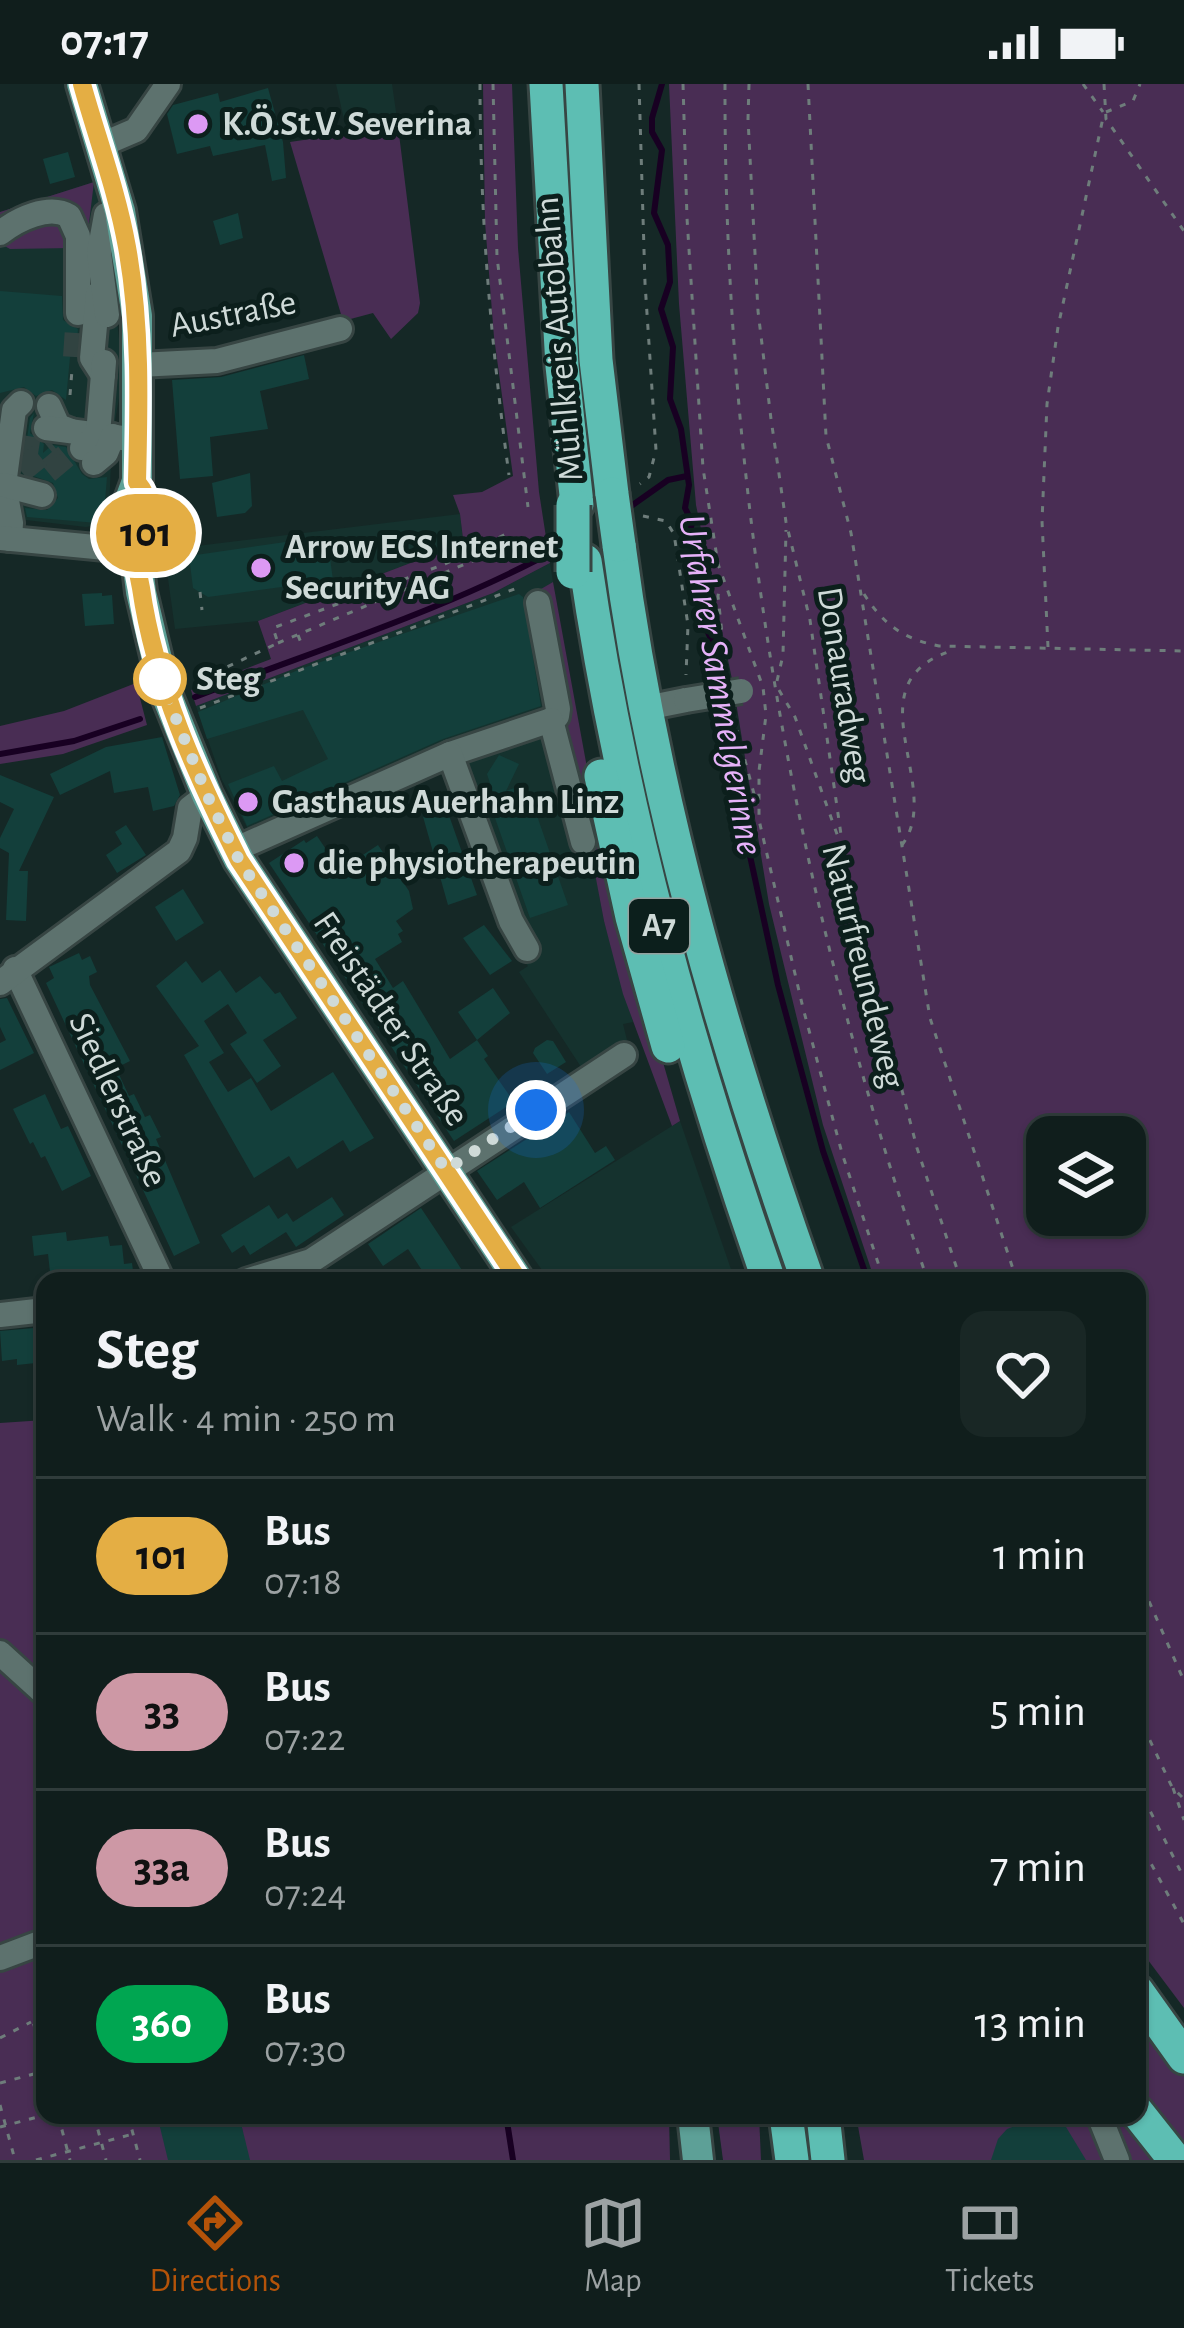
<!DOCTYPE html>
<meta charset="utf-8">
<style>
:root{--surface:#101e1c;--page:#192725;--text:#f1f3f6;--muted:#9ca2a3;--line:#303c3b;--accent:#b45309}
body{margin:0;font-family:"Alegreya Sans",sans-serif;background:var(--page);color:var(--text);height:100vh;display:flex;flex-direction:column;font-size:45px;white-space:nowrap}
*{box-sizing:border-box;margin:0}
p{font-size:39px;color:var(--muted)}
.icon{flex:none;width:66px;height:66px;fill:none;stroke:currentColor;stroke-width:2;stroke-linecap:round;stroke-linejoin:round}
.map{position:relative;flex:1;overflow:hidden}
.details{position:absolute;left:36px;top:1188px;width:1110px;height:852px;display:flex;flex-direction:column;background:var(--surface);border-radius:24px;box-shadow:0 3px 9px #0004,0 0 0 3px var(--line)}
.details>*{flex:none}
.badge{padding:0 24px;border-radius:39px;font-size:42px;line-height:78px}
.controls{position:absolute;left:1026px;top:1032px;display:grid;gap:24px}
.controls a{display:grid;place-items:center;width:120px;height:120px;border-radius:24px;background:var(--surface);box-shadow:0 3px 9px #0004,0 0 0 3px var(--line);font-size:60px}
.you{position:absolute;width:60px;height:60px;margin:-30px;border:9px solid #fff;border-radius:50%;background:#1a73e8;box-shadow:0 0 0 18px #1a73e833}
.map>.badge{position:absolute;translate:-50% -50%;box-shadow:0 0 0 6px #fff}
.round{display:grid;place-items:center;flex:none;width:126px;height:126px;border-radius:24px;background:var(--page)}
.overview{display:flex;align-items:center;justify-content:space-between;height:204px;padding:0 60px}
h1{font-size:57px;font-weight:700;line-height:90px}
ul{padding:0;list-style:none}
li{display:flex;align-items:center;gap:36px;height:156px;padding:0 60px;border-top:3px solid var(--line)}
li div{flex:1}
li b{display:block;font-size:45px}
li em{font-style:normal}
li .badge{min-width:132px;font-weight:700;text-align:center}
.status{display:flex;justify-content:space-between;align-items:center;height:84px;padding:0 60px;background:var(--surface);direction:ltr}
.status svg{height:33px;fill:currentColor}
.tab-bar{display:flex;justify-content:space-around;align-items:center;height:168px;border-top:3px solid var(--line);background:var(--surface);font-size:33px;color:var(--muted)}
.tab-bar a{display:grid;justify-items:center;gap:6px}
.tab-bar .current{color:var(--accent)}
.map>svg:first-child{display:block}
</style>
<div class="status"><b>07:17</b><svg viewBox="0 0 49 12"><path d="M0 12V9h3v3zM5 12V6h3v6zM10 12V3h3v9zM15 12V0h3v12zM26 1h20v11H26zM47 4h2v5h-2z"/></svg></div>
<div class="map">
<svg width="1184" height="2076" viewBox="0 0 1184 2076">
<rect width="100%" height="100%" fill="#152826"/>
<g fill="#15322e">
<polygon points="336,0 392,0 398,42 347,49"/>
<polygon points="94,98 110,171 123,292 112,354 109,427 101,440 86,443 0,433 0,128"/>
<polygon points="460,430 464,463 421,475 258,537 175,545 164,466"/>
<polygon points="550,479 553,498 541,506 563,631 250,749 222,696 196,622 493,509"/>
<polygon points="529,654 544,656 591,765 604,837 633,938 623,940 627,956 583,986 519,888 528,882 524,877 537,870 520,838 465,682 467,676"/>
<polygon points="680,1037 735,1197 550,1197 511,1143"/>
</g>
<g fill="#492d54" fill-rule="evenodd">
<polygon points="483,0 512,0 518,164 539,408 550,479 493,509 196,622 191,606 271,575 258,537 421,475 464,463 460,430 453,411 482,408 513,392 494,253 485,138"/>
<path d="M669 0H1184V1924L1148 1876 1137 1852V1197H875L823 1041 769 820 733 600 696 421 679 220ZM1047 1053H1125V1131H1047Z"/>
<polygon points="398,42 420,219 418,229 391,255 373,229 343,237 290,58"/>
<polygon points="94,98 86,163 80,135 0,140 0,128"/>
<polygon points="64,136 71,164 10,165 1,160 13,146"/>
<polygon points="553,498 603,771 680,1037 672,1042 623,910 604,837 541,505"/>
<polygon points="136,599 147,641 63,670 0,680 0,642 64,627"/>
<polygon points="45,1336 45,1849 0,1865 0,1339"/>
<polygon points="45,1864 45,2031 669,2031 670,2076 0,2076 0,1881"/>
<polygon points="1137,1921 1184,1984 1184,2076 864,2076 856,2031 1137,2031"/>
<polygon points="717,2031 759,2031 761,2076 723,2076"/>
</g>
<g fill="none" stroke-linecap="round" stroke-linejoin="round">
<g stroke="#180022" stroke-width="6">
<polyline points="662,0 652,34 652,48 662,66 654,129 668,161 670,198 661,225 673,263 670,315 681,345 689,401 685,424 692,438 690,449 697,469 700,513 708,529 705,542 712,557 713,603"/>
<polyline points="627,425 668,396 687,392"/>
<path d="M195 613C319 565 447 526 563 462"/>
<polyline points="716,615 778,901 823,1067 868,1197"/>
<polyline points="0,670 74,657 140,635"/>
<polyline points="506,2031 513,2076"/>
</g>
</g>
<g fill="#133f3b">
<polygon points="268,4 283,58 286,94 272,97 265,61 213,72 210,62 177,70 167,30 173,21 218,9 220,18"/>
<polygon points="68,68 75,93 50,100 43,75"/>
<polygon points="238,129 243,154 220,161 213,137"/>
<polygon points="0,207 62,212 63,236 78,245 76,273 70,273 66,316 52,306 36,312 24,303 0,309"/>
<polygon points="304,271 309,295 260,307 268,345 210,353 213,392 180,395 172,296 221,293"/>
<polygon points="34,329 30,349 44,360 43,369 52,361 66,363 82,390 89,395 107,393 104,429 97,439 27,433 25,424 47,426 58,414 53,399 22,388 30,334"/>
<polygon points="250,389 252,422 245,429 217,433 212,399"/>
<polygon points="327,452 333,496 208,513 193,504 189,472"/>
<polygon points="102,509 102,512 112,511 114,540 85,542 82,510"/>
<polygon points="519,510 523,513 541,622 443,655 247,742 228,700 274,682 282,697 328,675 303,626 207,655 198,628 303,584"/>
<polygon points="162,653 180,711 174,722 153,727 148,703 114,709 110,687 60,711 50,690 106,663"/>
<polygon points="499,671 519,680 506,707 526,700 568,821 530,834 488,714 494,712 487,690"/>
<polygon points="0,691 54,713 19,787 28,787 26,837 6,836 9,769 0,764 0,754 14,725 0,718"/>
<polygon points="445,720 477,811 448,821 422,729"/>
<polygon points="126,741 146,771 117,789 106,771 122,760 115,748"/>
<polygon points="317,752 340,786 378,761 409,807 413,825 396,837 403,847 398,850 402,858 375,875 393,904 403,897 450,975 477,956 488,972 484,975 514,1018 454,1057 269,779 304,756 306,759"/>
<polygon points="183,805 204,839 176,857 155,823"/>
<polygon points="484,841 512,877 490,891 463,854"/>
<polygon points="79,869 82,876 90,872 97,888 89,892 90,901 130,977 116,984 129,1012 134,1010 145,1033 150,1031 161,1053 156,1055 200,1159 174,1172 46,899 54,894 49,883"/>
<polygon points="186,877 202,899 220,886 236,909 260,892 275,910 280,908 297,934 263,956 281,982 257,999 230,960 247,949 228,920 204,937 224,969 209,978 228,1008 251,994 271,1027 333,988 374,1054 350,1068 343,1056 297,1085 289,1072 254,1094 184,971 199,962 156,902"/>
<polygon points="493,904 510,929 477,956 458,928"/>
<polygon points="7,914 34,969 0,986 0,959 6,956 0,943 0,915"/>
<polygon points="547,956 553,957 566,978 547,990 533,969 535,964"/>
<polygon points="45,1010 61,1045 68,1042 91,1092 62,1107 45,1072 41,1074 33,1058 30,1060 13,1025"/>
<polygon points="569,1028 595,1069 606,1062 615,1076 540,1124 524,1098 497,1116 477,1087"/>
<polygon points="332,1113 344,1131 296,1163 286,1148 250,1171 244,1161 232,1169 221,1151 269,1121 278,1135 287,1129 293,1138"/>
<polygon points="421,1124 443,1157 469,1197 429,1197 408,1165 383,1182 368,1160"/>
<polygon points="66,1148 67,1157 108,1152 110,1162 122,1161 124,1180 132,1179 134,1194 51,1197 48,1170 34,1172 32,1152"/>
<polygon points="45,1243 45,1278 17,1281 17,1275 2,1277 0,1247"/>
<polygon points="157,2031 239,2031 250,2076 168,2076"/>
<polygon points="1036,2034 1066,2043 1086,2076 991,2076 998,2055 1007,2045"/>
</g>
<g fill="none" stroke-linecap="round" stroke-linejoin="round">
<g stroke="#314341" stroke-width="24" stroke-dasharray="24 12" stroke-linecap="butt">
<polyline points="75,273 78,229"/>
<polyline points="15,362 46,367 71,397"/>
<polyline points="21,387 53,361"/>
</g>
<g stroke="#374543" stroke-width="30">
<g id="minor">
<polyline points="101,61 136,46 168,0"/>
<path d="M0 149C18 135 49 120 69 132L78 152V229"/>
<polyline points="98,210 92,274 103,291"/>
<polyline points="107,231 99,169 106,131 120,127"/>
<polyline points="139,281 217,277 340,245"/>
<polyline points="49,322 58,342 71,347"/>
<polyline points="46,344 138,356"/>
<polyline points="82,364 98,350 104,278"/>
<polyline points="94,379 106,369 113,352"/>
<polyline points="2,389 11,439 10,455"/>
<polyline points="4,401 14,326 21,319"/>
<polyline points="4,401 42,411"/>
<polyline points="0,454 137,467"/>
<polyline points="538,519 558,625 557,632 551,636"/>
<polyline points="646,624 686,616"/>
<polyline points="450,670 551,636 583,758"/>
<polyline points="234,766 450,670 511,837 527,865"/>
<polyline points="15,885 162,1197"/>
<polyline points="0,899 179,767 185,754 190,724 207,711"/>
<polyline points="246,1197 311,1177 624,971"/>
<polyline points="0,1231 45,1226"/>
<polyline points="0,1569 45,1610"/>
<polyline points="0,1874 45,1857"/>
<polyline points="1099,2031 1117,2076"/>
</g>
</g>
<g stroke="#374543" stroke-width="36">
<g id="major">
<polyline points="82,0 120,127 137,232 137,397 130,416 141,508 164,605 207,711 239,776 519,1197"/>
<polyline points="693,2031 698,2076"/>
</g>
</g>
<g stroke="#374543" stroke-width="39">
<g id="highway">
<polyline points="546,0 562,282 577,420"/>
<polyline points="582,0 596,276 612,410"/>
<path d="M619 461C652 713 723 957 808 1197"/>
<path d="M585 477C621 724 687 962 769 1197"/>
<polyline points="601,692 632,833 668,962"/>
<polyline points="1137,1907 1184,1973"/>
<polyline points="1137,2028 1175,2076"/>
<polyline points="786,2031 792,2076"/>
<polyline points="823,2031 828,2076"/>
</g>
</g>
<g stroke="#6e7d7b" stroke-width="3" stroke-dasharray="6 9" stroke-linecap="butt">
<path d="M480 0C480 132 491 260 509 391"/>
<polyline points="493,0 497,173 528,423"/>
<polyline points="639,0 645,199 656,366 649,393 640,400"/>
<polyline points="683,0 687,134 703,384 718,480 763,603 766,631 759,687 759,736 803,924 842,1069 884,1197"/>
<path d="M725 0C724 404 794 815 928 1197"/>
<polyline points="749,0 748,35 758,227 771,335 786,438 810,536 848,799 917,1064 961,1197"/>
<polyline points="808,0 826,352 851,449 930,934 1017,1197"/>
<polyline points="1083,0 1103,28"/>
<polyline points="1104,0 1106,35 1184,147"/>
<polyline points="1106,28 1133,17 1140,0"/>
<polyline points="70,311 72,286"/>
<polyline points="643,432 666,437 674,450 688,541 686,591"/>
<polyline points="721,495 718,512 726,587"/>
<polyline points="200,508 202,526"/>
<path d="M864 510C883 540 903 555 939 562L1184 567"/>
<polyline points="298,551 303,564"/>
<polyline points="278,559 508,462 545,458"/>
<polyline points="1048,563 1042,437 1047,320 1058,243 1104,29"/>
<polyline points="214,589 278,559 273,544 445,480 506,450"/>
<polyline points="777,597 783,571 786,446"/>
<polyline points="779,606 795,633 842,764"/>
<polyline points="200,624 517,504 521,507"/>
<polyline points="733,632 757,721"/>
<path d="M902 761C946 703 848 598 954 566"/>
<polyline points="1137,1490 1184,1597"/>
<polyline points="1137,1629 1172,1703 1184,1715"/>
<polyline points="1137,1701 1184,1794"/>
<polyline points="1173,1704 1184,1736"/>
<polyline points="1137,1754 1184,1840"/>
<polyline points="45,1934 33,1937 45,1983"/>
<polyline points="0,1954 31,1938"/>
<polyline points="0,1999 45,1987"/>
<polyline points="0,2021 15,2076"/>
<polyline points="58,2031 70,2076"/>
<polyline points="94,2031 106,2076"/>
<polyline points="128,2031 140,2076"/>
<polyline points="0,2043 45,2031"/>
<polyline points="36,2076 133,2050"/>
</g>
<use href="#minor" stroke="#5d726e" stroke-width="24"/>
<use href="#major" stroke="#5da097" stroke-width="30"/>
<use href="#highway" stroke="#5dbeb3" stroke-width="33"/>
<g stroke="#374543" stroke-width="30" stroke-linecap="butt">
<polyline id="minor-bridge" points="686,616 741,607"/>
</g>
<g stroke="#374543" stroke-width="39" stroke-linecap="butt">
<g id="highway-bridge">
<polyline points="612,410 619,461"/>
<polyline points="573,421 573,488"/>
</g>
</g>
<use href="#minor-bridge" stroke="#5d726e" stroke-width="24"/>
<use href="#highway-bridge" stroke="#5dbeb3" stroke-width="33"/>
</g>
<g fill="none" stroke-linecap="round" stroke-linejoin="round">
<g stroke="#fff" stroke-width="27">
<path id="line" d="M82 0C97 54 117 107 127 163 141 241 139 319 137 398 158 423 143 441 137 467 135 477 139 494 141 504 155 601 196 690 239 776L519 1197"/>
</g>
<use href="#line" stroke="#e4ae44" stroke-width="18"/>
<polyline stroke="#cfdad8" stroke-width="12" stroke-dasharray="0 21.6" points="160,595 207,711 239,776 446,1086 536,1026"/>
</g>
<g fill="#dc99f4" stroke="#0c1f1c" stroke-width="4.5">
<circle cx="198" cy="40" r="12"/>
<circle cx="261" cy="484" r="12"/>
<circle cx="248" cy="718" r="12"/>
<circle cx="294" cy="779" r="12"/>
</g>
<circle fill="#fff" stroke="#e4ae44" stroke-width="6" cx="160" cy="595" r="24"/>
<g text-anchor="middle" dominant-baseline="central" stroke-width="10" stroke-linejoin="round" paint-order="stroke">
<rect fill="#0c1f1c" stroke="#94a2a0" stroke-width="3" x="629" y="815" width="60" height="54" rx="9"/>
<g font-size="33" font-weight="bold" fill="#cfdad8">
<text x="659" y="842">A7</text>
</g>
<g font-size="36" font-weight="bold" fill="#cfdad8" stroke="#0c1f1c" text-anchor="start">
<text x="222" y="40">K.Ö.St.V. Severina</text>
<text x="285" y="463">Arrow ECS Internet<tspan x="285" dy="41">Security AG</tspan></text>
<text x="272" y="718">Gasthaus Auerhahn Linz</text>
<text x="318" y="779">die physiotherapeutin</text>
</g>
<g font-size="36" fill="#cfdad8" stroke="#0c1f1c">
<text transform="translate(233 230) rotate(-11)">Austraße</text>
<text transform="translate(559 255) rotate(-95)">Mühlkreis Autobahn</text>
<text transform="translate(844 601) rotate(81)">Donauradweg</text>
<text transform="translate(863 882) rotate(76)">Naturfreundeweg</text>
<text transform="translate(391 935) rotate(56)">Freistädter Straße</text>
<text transform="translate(118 1016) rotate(65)">Siedlerstraße</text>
</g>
<g font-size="36" font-weight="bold" fill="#cfdad8" stroke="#0c1f1c" text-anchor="start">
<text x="196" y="595">Steg</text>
</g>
<g font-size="39" font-style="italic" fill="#e6b2f9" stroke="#0c1f1c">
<text transform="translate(720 601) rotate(80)">Urfahrer Sammelgerinne</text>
</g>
</g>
</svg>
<div class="controls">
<a><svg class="icon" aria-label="layers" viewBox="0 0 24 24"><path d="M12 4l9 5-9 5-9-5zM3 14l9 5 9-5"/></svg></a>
</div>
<div class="you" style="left:536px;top:1026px"></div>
<b class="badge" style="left:146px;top:449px;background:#e4ae44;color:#111">101</b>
<section class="details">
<div class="overview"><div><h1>Steg</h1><p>Walk · 4 min · 250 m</p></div><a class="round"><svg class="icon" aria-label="heart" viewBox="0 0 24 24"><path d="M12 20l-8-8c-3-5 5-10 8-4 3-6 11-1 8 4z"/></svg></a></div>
<ul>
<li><span class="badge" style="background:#e4ae44;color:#111">101</span><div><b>Bus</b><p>07:18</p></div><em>1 min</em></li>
<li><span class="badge" style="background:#cd98a5;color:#111">33</span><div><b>Bus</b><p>07:22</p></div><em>5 min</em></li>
<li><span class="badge" style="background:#cd98a5;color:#111">33a</span><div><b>Bus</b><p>07:24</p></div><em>7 min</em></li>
<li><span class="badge" style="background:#00a651;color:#fff">360</span><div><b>Bus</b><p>07:30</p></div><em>13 min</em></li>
</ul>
</section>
</div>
<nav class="tab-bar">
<a class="current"><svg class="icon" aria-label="directions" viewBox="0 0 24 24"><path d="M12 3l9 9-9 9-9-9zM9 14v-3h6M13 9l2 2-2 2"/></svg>Directions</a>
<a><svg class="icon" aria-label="map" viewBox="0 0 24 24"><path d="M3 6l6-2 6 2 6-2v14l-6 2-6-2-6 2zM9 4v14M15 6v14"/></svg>Map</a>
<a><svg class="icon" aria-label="tickets" viewBox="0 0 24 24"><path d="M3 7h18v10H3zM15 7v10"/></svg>Tickets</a>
</nav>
